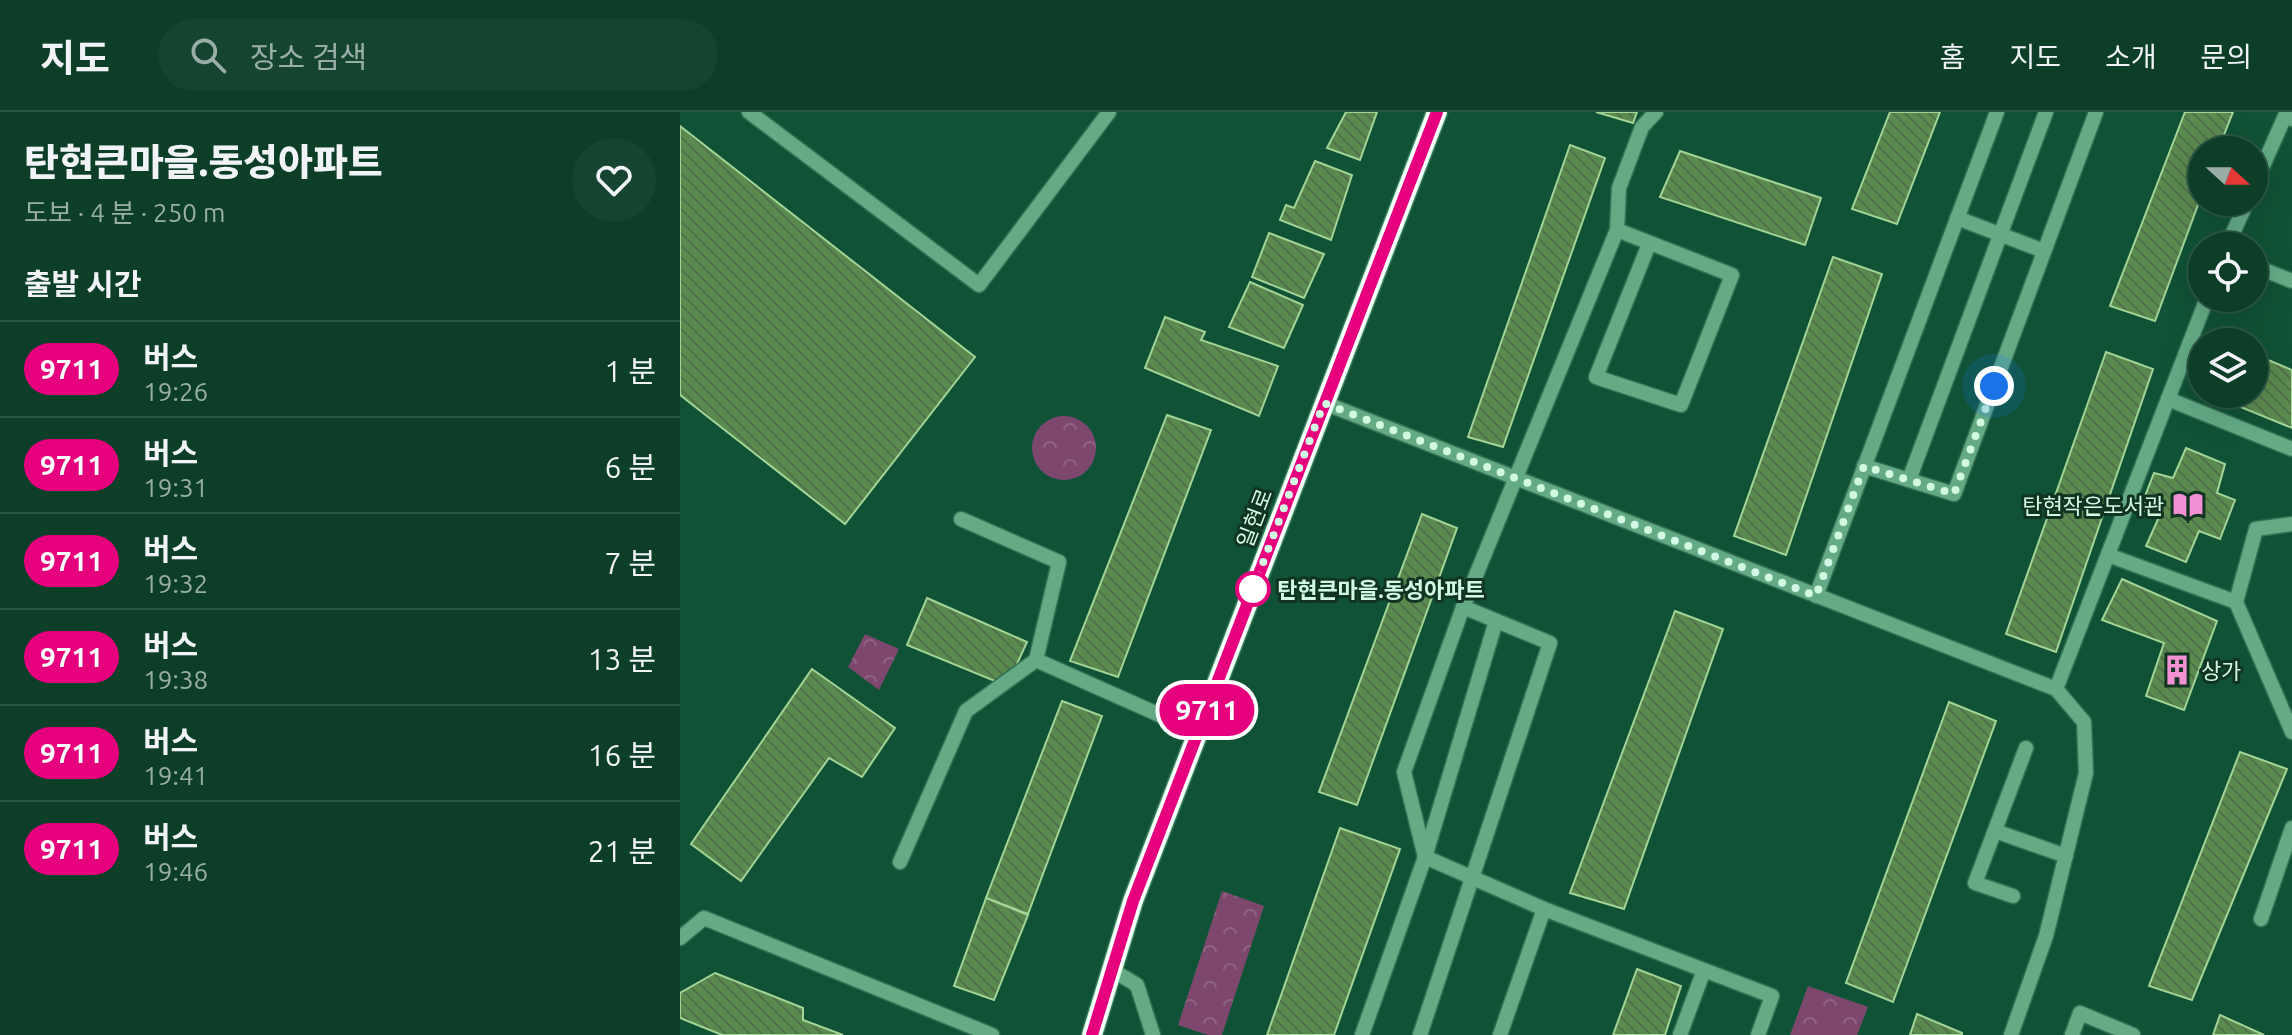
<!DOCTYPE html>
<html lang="ko">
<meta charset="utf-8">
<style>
:root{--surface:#0c3e28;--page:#154530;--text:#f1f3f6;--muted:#9aaea8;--line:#2c5745}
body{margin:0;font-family:Ubuntu,"Noto Sans KR",sans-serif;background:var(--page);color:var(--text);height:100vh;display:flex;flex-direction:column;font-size:30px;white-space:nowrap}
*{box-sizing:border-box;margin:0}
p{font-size:26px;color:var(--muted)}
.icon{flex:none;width:44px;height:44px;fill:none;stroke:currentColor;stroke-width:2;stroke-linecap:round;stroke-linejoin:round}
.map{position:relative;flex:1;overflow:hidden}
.details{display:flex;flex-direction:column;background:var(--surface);width:680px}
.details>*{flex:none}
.badge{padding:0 16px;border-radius:26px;font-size:28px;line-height:52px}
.needle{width:52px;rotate:111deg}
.buttons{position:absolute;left:1508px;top:24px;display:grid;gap:16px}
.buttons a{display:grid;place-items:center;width:80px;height:80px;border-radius:50%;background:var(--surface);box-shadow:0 8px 32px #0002,0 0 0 2px var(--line);font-size:40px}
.you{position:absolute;width:40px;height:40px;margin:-20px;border:6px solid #fff;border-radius:50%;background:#1a73e8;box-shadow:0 0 0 12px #1a73e833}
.map>.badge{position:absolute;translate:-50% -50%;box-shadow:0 0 0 4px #fff}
h2{padding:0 24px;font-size:30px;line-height:72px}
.round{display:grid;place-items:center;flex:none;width:84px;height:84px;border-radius:42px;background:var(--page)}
.head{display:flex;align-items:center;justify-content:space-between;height:136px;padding:0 24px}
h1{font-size:38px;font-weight:800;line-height:60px}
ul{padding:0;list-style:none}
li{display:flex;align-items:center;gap:24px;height:96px;padding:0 24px;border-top:2px solid var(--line)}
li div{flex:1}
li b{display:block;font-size:30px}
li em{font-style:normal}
li .badge{min-width:88px;font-weight:700;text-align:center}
header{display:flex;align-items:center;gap:48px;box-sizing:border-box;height:112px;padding:0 40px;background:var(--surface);border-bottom:2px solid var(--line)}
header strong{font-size:38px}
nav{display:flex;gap:44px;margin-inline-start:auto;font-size:28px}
.search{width:560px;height:72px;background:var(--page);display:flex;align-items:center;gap:20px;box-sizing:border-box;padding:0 28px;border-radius:44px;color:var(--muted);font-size:30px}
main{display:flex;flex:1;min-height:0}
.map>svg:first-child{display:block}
</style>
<header>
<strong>지도</strong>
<div class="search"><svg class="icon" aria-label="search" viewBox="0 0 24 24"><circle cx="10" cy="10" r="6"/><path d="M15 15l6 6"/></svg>장소 검색</div>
<nav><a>홈</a><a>지도</a><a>소개</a><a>문의</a></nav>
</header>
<main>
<section class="details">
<div class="head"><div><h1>탄현큰마을.동성아파트</h1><p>도보 · 4 분 · 250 m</p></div><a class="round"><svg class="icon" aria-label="heart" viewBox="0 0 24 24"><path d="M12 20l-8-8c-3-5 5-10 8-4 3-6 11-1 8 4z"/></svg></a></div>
<h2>출발 시간</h2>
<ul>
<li><span class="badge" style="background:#e6007e;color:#fff">9711</span><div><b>버스</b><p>19:26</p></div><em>1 분</em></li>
<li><span class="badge" style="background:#e6007e;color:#fff">9711</span><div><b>버스</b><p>19:31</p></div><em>6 분</em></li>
<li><span class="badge" style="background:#e6007e;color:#fff">9711</span><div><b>버스</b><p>19:32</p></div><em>7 분</em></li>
<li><span class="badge" style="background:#e6007e;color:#fff">9711</span><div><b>버스</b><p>19:38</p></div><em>13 분</em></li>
<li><span class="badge" style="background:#e6007e;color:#fff">9711</span><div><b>버스</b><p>19:41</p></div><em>16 분</em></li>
<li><span class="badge" style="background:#e6007e;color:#fff">9711</span><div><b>버스</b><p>19:46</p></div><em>21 분</em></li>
</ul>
</section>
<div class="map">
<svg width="1612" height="923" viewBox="0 0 1612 923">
<defs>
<pattern id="park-crowns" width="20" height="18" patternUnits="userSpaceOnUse" patternTransform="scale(2)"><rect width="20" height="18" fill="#7e486e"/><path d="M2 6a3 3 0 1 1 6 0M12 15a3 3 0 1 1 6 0" fill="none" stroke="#8f6382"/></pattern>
<pattern id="building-back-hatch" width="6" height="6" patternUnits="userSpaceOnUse" patternTransform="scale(2)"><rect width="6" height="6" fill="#5b8a4f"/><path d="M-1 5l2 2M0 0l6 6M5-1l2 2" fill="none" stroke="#50714b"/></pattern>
</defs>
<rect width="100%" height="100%" fill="#105235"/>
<g fill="url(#park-crowns)">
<circle cx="384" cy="336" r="32"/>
<polygon points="185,522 219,537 199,578 168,555"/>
<polygon points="542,779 584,794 542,923 528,923 498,913"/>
<polygon points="1128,874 1188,895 1177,923 1110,923"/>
</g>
<g fill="url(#building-back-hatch)" stroke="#a2d496" stroke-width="2">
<polygon points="666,0 697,0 680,48 647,36"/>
<polygon points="916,0 957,0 953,11"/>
<polygon points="1210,0 1260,0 1217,112 1172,97"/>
<polygon points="1505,0 1553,0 1538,38 1522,38 1522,82 1475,209 1430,194"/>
<polygon points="0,14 295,245 165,412 0,283"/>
<polygon points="890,33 925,46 823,335 788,325"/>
<polygon points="1000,39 1141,86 1125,133 980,85"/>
<polygon points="635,49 672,63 651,128 600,108 606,93 614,96"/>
<polygon points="589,121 644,142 624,186 572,165"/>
<polygon points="1153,145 1202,162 1106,443 1054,424"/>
<polygon points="570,170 623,193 604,236 549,215"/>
<polygon points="485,205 525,220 521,228 598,254 579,304 465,256"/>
<polygon points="1426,240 1473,257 1376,540 1326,522"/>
<polygon points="1574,242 1612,258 1612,316 1529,282 1574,282"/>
<polygon points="487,303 531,318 438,565 390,549"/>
<polygon points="1506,336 1545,352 1537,381 1555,388 1540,427 1519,419 1506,450 1466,434 1479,405 1460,397 1474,361 1493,366"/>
<polygon points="742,402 777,416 677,693 639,680"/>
<polygon points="1442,467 1537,509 1504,598 1466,584 1484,531 1422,508"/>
<polygon points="247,486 347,530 327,574 227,533"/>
<polygon points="995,499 1043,517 944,797 890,781"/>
<polygon points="132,557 215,616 182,665 149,646 61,769 11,732"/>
<polygon points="382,589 422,604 348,802 306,786"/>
<polygon points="1269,590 1316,609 1213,890 1166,871"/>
<polygon points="1560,640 1607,657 1512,888 1469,874"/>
<polygon points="660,716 720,737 654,923 587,923"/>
<polygon points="306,786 348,803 314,888 274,874"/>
<polygon points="957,857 1001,874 985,923 933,923"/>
<polygon points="35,861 123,896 123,908 163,923 42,923 0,906 0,881"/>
<polygon points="1237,902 1282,921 1282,923 1230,923"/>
<polygon points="1540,903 1584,923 1533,923"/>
</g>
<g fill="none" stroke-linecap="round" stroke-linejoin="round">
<g stroke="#337054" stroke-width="17">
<g id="minor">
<polyline points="69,0 299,173 429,0"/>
<polyline points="976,0 962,15 939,76 937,118 783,495 724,660 745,745 864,797 1092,884 1078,923"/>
<polyline points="1574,74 1605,4 1612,7"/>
<polyline points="1277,106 1364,139"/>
<polyline points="937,118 1052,163 1001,293 916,265 969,132"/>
<polyline points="1547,134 1567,90"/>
<polyline points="1574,154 1612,169"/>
<polyline points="1488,287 1612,337"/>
<polyline points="644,291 1376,577 1404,610 1406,661 1366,824 1331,923"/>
<polyline points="1184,354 1274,382 1416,0"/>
<polyline points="1229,368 1366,0"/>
<polyline points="1612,412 1576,417 1556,490 1612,620"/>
<polyline points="1428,443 1556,490"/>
<polyline points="1136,484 1317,0"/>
<polyline points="356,548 518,620"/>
<polyline points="1376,577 1527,186"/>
<polyline points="1315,719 1386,744"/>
<polyline points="220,750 286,599 356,548 379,450 281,407"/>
<polyline points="1333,784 1295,771 1346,636"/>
<polyline points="1581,807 1612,716"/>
<polyline points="0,826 24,806 312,923"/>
<polyline points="432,858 457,873 473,923"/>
<polyline points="682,923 745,745 816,509"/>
<polyline points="740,923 870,531 783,495"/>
<polyline points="820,923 864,797"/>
<polyline points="1000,923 1024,858"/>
<polyline points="1392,923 1400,901 1453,923"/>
</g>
</g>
<g stroke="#337054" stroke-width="23">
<polyline id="major" points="412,923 453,789 757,0"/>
</g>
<use href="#minor" stroke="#63aa85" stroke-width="14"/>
<use href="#major" stroke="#c4fadb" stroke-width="20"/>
</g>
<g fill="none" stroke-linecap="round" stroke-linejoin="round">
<g stroke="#fff" stroke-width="18">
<polyline id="line" points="412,923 453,789 757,0"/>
</g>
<use href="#line" stroke="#e6007e" stroke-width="12"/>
<polyline stroke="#d2f9e2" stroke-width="8" stroke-dasharray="0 14.4" points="573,477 644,291 1136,484 1184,354 1274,382 1314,274"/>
</g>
<defs>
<g id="library-bare" transform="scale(2.4)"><path d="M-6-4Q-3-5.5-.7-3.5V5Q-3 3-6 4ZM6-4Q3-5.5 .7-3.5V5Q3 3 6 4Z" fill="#f391d5" stroke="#132" stroke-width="2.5" paint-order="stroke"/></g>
<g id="building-bare" transform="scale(2.4)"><path d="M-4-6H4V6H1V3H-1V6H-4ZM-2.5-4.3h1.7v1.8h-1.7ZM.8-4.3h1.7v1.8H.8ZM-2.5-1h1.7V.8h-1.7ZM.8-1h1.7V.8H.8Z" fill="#f391d5" stroke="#132" stroke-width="2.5" paint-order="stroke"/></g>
</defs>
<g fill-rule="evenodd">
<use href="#library-bare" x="1508" y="393"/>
<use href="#building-bare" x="1497" y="558"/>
</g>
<circle fill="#fff" stroke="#e6007e" stroke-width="4" cx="573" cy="477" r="16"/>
<g text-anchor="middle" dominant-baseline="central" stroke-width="6" stroke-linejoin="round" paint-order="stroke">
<g font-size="22" fill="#d2f9e2" stroke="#132" text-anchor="end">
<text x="1484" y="393">탄현작은도서관</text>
<text x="1521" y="558" text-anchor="start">상가</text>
</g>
<g font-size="22" fill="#d2f9e2" stroke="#132">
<text transform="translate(574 406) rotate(-69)">일현로</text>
</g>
<g font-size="22" font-weight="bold" fill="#d2f9e2" stroke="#132" text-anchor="start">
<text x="597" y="477">탄현큰마을.동성아파트</text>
</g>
</g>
</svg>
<div class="buttons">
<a><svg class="needle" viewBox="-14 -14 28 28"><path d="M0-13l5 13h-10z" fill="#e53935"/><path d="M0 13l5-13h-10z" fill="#9aaea8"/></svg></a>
<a><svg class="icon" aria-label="locate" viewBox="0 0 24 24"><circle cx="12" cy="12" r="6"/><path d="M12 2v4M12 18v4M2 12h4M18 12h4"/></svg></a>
<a><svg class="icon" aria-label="layers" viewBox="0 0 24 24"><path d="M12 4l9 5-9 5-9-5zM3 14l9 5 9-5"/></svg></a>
</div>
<div class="you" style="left:1314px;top:274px"></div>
<b class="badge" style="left:527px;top:598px;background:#e6007e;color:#fff">9711</b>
</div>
</main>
